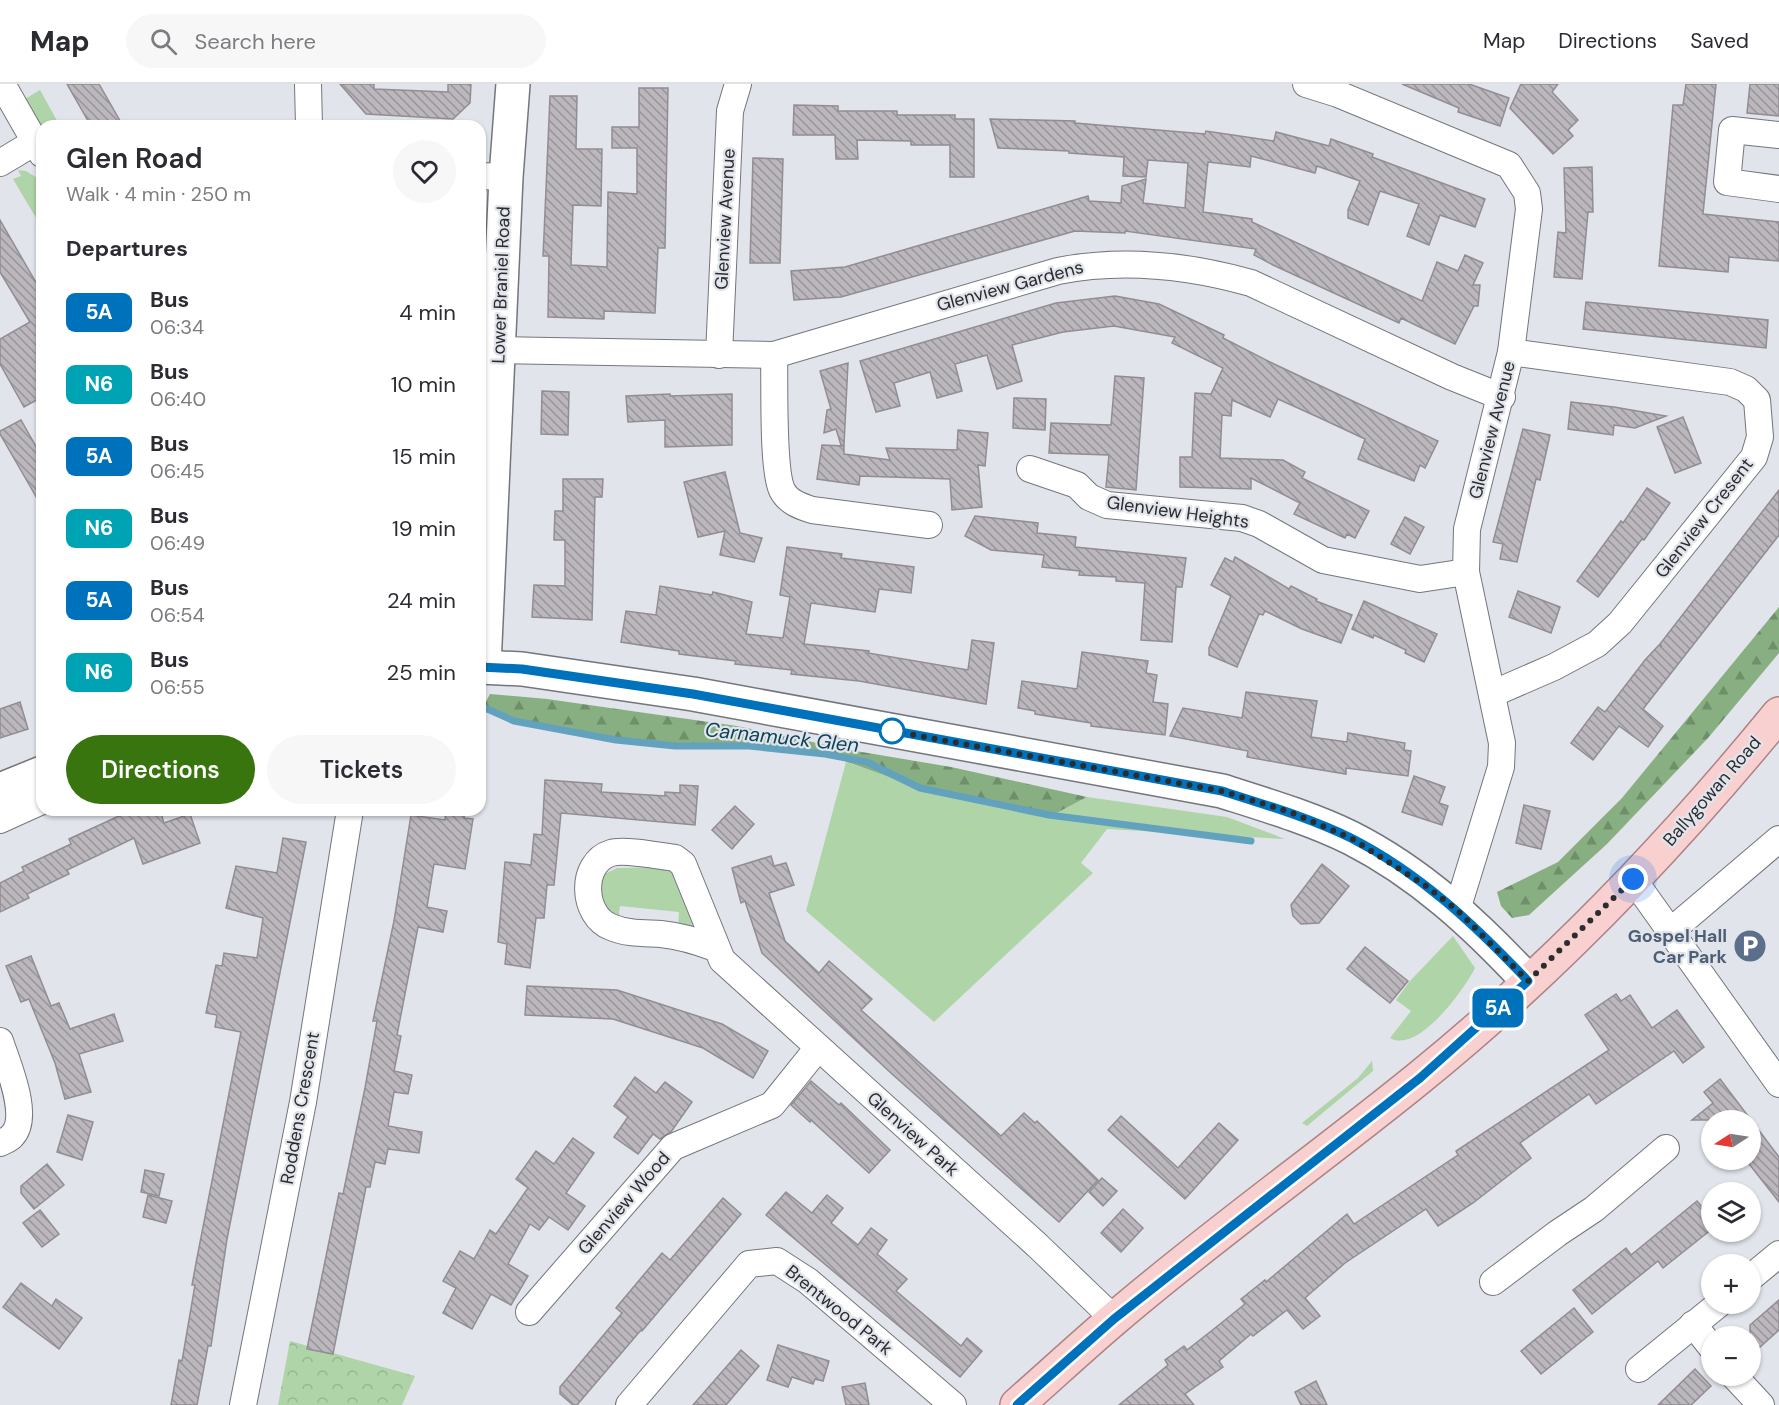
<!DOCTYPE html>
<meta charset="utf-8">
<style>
:root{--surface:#fff;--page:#f7f7f7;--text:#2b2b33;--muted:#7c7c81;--line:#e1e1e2;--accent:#38750e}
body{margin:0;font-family:"DM Sans",sans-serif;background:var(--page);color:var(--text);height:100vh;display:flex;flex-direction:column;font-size:22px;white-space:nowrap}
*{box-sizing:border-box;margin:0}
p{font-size:20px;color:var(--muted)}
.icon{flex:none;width:33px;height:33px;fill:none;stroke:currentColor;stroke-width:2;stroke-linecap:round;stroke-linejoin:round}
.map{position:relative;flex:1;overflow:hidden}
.details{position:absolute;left:36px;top:36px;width:450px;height:696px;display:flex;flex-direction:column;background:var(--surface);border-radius:18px;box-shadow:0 2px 4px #0004}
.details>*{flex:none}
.badge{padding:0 12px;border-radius:9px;font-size:21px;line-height:39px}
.needle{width:39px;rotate:258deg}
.buttons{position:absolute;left:1701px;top:1026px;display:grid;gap:12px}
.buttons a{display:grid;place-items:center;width:60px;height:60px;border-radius:50%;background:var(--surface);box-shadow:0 2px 4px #0004;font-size:30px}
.you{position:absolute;width:30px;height:30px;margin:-15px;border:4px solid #fff;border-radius:50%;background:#1a73e8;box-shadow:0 0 0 9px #1a73e833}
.map>.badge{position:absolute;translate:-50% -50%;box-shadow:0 0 0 3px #fff}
h2{padding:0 30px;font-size:22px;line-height:54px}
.round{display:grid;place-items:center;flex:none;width:63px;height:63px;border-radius:32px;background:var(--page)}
.overview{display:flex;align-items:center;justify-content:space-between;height:102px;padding:0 30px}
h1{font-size:28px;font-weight:600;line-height:45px}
.button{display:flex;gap:12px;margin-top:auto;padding:12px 30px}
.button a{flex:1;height:69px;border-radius:36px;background:var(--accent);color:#fff;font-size:24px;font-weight:600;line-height:69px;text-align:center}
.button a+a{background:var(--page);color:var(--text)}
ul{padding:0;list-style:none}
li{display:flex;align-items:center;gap:18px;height:72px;padding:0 30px}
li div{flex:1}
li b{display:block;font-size:22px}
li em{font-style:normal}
li .badge{min-width:66px;font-weight:700;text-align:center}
header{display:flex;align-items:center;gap:36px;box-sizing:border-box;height:84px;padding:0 30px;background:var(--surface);border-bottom:2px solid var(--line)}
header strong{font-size:28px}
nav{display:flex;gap:33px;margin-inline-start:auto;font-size:21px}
.search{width:420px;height:54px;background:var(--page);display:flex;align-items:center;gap:15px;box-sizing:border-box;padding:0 21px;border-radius:33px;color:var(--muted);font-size:22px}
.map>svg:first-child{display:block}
</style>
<header>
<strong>Map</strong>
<div class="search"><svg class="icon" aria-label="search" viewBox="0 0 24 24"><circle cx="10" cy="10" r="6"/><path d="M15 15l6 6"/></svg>Search here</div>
<nav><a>Map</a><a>Directions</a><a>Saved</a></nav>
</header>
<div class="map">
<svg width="1779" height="1321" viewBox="0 0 1779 1321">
<defs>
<pattern id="forest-firs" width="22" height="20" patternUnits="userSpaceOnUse" patternTransform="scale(1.5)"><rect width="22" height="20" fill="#88af81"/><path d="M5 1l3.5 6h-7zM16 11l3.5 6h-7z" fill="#6f8f6a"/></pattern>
<pattern id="park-crowns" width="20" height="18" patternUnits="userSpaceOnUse" patternTransform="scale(1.5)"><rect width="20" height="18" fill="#afd4a8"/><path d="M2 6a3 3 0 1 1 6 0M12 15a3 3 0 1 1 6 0" fill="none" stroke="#97b691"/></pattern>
<pattern id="building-back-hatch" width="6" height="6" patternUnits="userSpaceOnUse" patternTransform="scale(1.5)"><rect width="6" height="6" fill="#bbb7bd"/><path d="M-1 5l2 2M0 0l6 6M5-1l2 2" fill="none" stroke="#98959a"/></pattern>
</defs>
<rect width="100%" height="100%" fill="#e1e4eb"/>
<g fill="#afd4a8">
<polygon points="40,6 60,42 42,42 42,45 25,15"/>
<polygon points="18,86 26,87 42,97 42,144 13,95 21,92"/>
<polygon points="846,678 916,702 1051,732 1087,713 1227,733 1285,755 1107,745 1081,779 1093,789 934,938 806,827"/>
<polygon points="671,783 695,837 694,842 678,845 679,828 620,822 618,837 603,829 599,793 617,784"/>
<path d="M1453 852 1475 884C1464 906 1418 970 1390 954L1411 927 1396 916 1410 897Z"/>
<polygon points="1372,977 1373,987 1307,1042 1302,1039 1358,994"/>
</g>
<g fill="url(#forest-firs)">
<polygon points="1779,523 1779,569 1708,654 1607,760 1529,831 1512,834 1501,822 1497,808 1558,778 1622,714"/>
<polygon points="490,610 547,615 737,642 850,666 951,683 1087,713 1051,732 920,704 825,670 749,662 679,662 616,656 519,638 483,623"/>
</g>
<polygon fill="url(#park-crowns)" points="290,1257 415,1292 402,1321 278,1321"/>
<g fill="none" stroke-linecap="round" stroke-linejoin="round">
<polyline stroke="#62a2be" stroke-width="7" points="483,623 514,637 616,656 675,662 749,662 825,670 867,678 920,704 1049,731 1251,757"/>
</g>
<g fill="url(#building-back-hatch)" stroke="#918d93" stroke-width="1.5">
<polygon points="67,0 99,0 123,42 91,42"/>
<polygon points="340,0 374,0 374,5 448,8 448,0 471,0 470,19 453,35 366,30"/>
<polygon points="1402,0 1469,0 1509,14 1500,42 1458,28 1459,24"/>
<polygon points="1521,0 1558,0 1552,8 1578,36 1568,46 1573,52 1553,70 1510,24"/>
<polygon points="1686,0 1716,0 1703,130 1779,138 1779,177 1729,173 1728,188 1659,182 1673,21 1683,21"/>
<polygon points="1750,0 1779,0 1779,32 1747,29"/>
<polygon points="639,4 668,4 665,164 658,164 655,229 604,227 604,235 548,233 549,172 543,172 544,151 550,12 577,12 576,65 602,65 601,122 573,121 571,181 607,183 608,108 637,110 637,64 612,64 612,43 639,43"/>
<polygon points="794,21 838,22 838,27 897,27 897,31 955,31 955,35 974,35 974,93 950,93 950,61 911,61 911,57 857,56 858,75 836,75 835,51 793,51"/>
<polygon points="990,35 1075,37 1075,39 1205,50 1206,47 1274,57 1276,48 1329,62 1331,55 1373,70 1372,73 1485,115 1475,143 1440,131 1429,161 1407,152 1419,120 1380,107 1368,141 1348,134 1348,126 1360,97 1317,82 1315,89 1251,72 1250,83 1208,78 1203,128 1252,135 1252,138 1422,217 1437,178 1458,187 1465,171 1483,179 1473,201 1480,201 1478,222 1474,222 1455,260 1401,234 1399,239 1273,181 1254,171 1256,165 1125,147 1125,149 1075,147 841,213 794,216 791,187 845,183 1088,112 1089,117 1121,119 1122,102 1146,95 1143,119 1185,124 1188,79 1148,76 1146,93 1123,92 1124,73 1069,69 1069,67 998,64"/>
<polygon points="753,74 783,75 780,179 750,179"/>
<polygon points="1592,83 1593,128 1588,128 1582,195 1554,193 1558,148 1566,149 1564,84"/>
<polygon points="0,136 42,209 42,313 24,323 0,280 0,255 30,238 0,188"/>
<polygon points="1115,212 1159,220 1224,251 1223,254 1274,280 1438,357 1425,384 1420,381 1414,397 1358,375 1365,355 1320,334 1278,315 1270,333 1232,316 1231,332 1222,331 1220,374 1283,376 1305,388 1302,394 1369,427 1355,454 1347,450 1345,454 1294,430 1300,419 1251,394 1251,405 1180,403 1180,373 1192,373 1195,309 1211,310 1223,284 1172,259 1175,253 1114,242 1063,248 1012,261 1022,297 997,305 987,271 955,280 962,307 937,314 930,288 894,299 900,322 876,328 860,277 1056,219"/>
<polygon points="1586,218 1768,236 1766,264 1583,245"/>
<polygon points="848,279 844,361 841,361 836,345 824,349 827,326 831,325 820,287"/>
<polygon points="1115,292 1144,294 1136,406 1106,403 1109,371 1049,369 1051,339 1111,341"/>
<polygon points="542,307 569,308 568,351 541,350"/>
<polygon points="670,310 670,312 732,310 732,361 665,363 665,336 628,338 626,312"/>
<polygon points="1014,314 1046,315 1045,346 1013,344"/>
<polygon points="1571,318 1614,323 1666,332 1635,344 1614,341 1613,351 1568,345"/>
<polygon points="1683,333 1701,379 1675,389 1657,343"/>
<polygon points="21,336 42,373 42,423 0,350 0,347"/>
<polygon points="1523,345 1550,351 1540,396 1536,395 1517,478 1500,475 1503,460 1493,458"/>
<polygon points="958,346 988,349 985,382 978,381 982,423 952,426 950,395 860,392 859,401 817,395 822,361 844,362 844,370 890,376 886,364 957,366"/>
<polygon points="725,388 740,449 762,454 754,478 720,471 725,447 698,453 684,398"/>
<polygon points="563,395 603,395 602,413 595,413 592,536 532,533 534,501 565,502 565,456 554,456 555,427 563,427"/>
<polygon points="1647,404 1670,419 1644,456 1642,455 1598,513 1577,497 1621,437 1623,439"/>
<polygon points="1779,406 1779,451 1643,625 1663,642 1648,663 1619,642 1593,676 1571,659 1598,623 1605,628 1645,576 1659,561 1662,563 1660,560"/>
<polygon points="975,432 1038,439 1037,449 1076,453 1075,463 1186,474 1182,503 1176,503 1172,558 1141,556 1145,499 1116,497 1116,493 1079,491 1080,487 1042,483 1044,471 991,466 965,452"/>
<polygon points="1405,433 1424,443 1410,470 1391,460"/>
<polygon points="787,463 842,470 841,474 914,483 911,509 879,505 875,528 811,519 804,560 869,567 868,569 968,586 972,556 994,559 986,620 859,597 791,590 792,586 735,580 736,577 679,570 679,567 621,558 626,527 656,531 660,502 712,511 713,508 752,518 746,550 783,554 790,513 780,511"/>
<polygon points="1235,473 1289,505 1291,502 1317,515 1316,517 1352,531 1341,559 1302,545 1265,527 1263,531 1259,530 1237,583 1209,571 1209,564 1231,512 1211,501 1225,474 1233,478"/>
<polygon points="1518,507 1560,523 1551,549 1509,533"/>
<polygon points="1364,517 1437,550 1424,578 1405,569 1406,566 1374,551 1373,554 1352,545"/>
<polygon points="1082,568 1148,577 1146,589 1157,591 1153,618 1168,620 1165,651 1091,642 1091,639 1035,630 1035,627 1018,624 1022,597 1077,605"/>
<polygon points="1246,608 1317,617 1311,653 1347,658 1348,649 1405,659 1404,666 1411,667 1408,692 1346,684 1346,690 1303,683 1247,673 1248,667 1170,652 1183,624 1242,634"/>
<polygon points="20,618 28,645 0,654 0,625"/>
<polygon points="1414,692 1445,703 1439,719 1448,722 1442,741 1402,728"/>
<polygon points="545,696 602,700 601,708 665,712 665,708 680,709 680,701 698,702 695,741 561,729 554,801 547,801 544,834 536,834 530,884 505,880 507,860 498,858 505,778 531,781 534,750 542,751"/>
<polygon points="1524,721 1550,727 1541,765 1516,759"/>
<polygon points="735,722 754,740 732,765 712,746"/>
<polygon points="132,726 160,726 164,739 190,730 200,759 143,780 134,754 67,786 69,790 27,810 29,814 0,828 0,799 24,787 22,783 71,760 69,755"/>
<polygon points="446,726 465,726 464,734 473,735 465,785 434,780 427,823 447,827 445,837 443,848 418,843 397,951 401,952 394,987 412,991 408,1010 394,1008 388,1042 422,1048 419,1069 388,1065 385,1080 375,1078 370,1103 366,1103 333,1270 307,1265 339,1109 343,1110 365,1004 377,937 373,937 394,837 411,731 445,736"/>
<polygon points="283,754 306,758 227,1155 211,1262 208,1262 197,1321 171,1321 179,1276 182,1277 195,1201 192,1201 196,1179 241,948 215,943 217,931 206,929 216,881 222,882 224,869 257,874 263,834 226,824 236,782 277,789"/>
<polygon points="771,772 774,782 786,779 794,801 769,809 785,857 819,889 829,877 872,915 861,926 1001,1052 1024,1029 1035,1039 1037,1037 1098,1096 1059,1138 892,990 762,869 745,817 741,819 732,784"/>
<polygon points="1322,780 1349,802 1319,839 1301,840 1293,832 1291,821"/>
<polygon points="1365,863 1408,897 1390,919 1347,885"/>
<polygon points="31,872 51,922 59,919 70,945 114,930 123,957 79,970 91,1008 65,1015 55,979 29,915 21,918 6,882"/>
<polygon points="527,902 617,906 722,940 768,967 753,994 703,964 613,935 525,931"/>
<polygon points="1616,910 1621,917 1630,911 1652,944 1677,926 1704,963 1683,979 1674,967 1596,1020 1589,1010 1520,1059 1531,1074 1473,1119 1438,1142 1426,1125 1345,1179 1305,1214 1320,1232 1303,1245 1287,1226 1253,1252 1251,1250 1219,1277 1223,1283 1185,1310 1194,1321 1119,1321 1168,1281 1165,1276 1184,1262 1187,1266 1215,1244 1245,1220 1241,1215 1265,1196 1266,1198 1347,1130 1354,1140 1458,1071 1456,1067 1609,966 1585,931"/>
<polygon points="635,993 656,1009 665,998 692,1018 671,1048 660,1055 653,1050 638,1070 614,1053 628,1033 614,1022"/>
<polygon points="1720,995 1779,1073 1779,1118 1746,1076 1750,1076 1750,1036 1692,1036 1713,1019 1704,1008"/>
<polygon points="811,997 839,1021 841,1019 890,1066 869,1089 811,1036 810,1038 791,1021"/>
<polygon points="68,1031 93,1038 82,1076 57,1068"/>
<polygon points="1121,1032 1178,1084 1219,1039 1238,1056 1185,1115 1108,1046"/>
<polygon points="573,1054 594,1069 566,1109 585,1122 568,1146 549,1133 539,1146 530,1140 508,1180 528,1192 511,1221 491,1210 472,1245 443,1229 456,1204 443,1197 460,1167 474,1175 490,1146 496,1150 528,1104 516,1095 536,1067 554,1080"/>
<polygon points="47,1080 64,1101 34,1125 21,1109 21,1102"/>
<polygon points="145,1086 164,1090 159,1112 141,1108"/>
<polygon points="1102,1094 1117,1107 1103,1122 1089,1108"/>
<polygon points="786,1108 812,1129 827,1111 843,1124 831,1139 858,1161 871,1144 887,1156 877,1170 907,1195 896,1207 961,1262 967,1254 982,1267 960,1293 766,1131"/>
<polygon points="148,1111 172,1117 166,1139 143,1133"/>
<polygon points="723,1114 741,1130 642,1247 641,1246 577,1321 573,1321 560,1310 560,1303 622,1229 616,1224 662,1169 670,1176"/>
<polygon points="1697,1117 1712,1135 1712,1145 1663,1184 1658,1177 1592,1230 1573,1206 1626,1164 1631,1171"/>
<polygon points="1123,1125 1143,1144 1121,1168 1101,1149"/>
<polygon points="40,1126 59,1150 42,1163 23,1139"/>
<polygon points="21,1199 52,1222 56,1215 82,1234 59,1265 3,1223"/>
<polygon points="1779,1216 1779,1246 1750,1272 1750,1241"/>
<polygon points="1574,1224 1593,1248 1541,1290 1521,1267"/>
<polygon points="778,1261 829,1277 823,1297 815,1295 813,1300 792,1293 788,1303 767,1296"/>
<polygon points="741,1266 759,1282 726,1321 693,1321"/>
<polygon points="1695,1285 1711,1302 1691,1321 1658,1321"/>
<polygon points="1316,1297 1327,1321 1301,1321 1295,1308"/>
<polygon points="865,1299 869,1321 846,1321 842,1303"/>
</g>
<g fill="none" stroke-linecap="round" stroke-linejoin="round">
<g stroke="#73767c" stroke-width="28">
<g id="street">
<polyline points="2,0 42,70"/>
<polyline points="308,0 309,42"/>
<polyline points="1306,0 1338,10 1509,81 1527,109 1529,125 1511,268 1467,445 1466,488 1502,659 1501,683 1457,826"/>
<polyline points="1779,51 1732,46 1727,98 1779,105"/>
<polyline points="0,79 35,58"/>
<polyline points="480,92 506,93"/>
<path d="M498 266 774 271 1058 187C1123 174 1187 181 1251 199L1452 293 1502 313"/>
<polyline points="719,271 730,27 738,0"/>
<path d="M774 271C775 299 772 385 782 406 788 418 800 422 812 426L929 441"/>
<polyline points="1030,385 1077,401 1089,413 1107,421 1242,434 1259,440 1323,476 1420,495 1466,488"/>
<polyline points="1492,610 1554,583 1597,560 1620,539 1754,373 1760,353 1757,316 1746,305 1730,298 1511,268"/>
<polyline points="0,736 42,717"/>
<polyline points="1633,795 1779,1000"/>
<polyline points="1672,846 1779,755"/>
<path d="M715 864C697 857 680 852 661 850 644 849 627 850 611 843 582 832 579 779 611 769 624 765 660 772 675 774L683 780 722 876 1038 1162 1114 1235"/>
<path d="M0 957C7 979 31 1033 12 1052 10 1055 4 1057 0 1059"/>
<polyline points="1750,1194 1779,1170"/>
<polyline points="1493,1198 1558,1149 1594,1125 1666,1064"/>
<polyline points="529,1228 673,1063 772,1021 817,965"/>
<polyline points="1693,1240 1712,1264"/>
<polyline points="1639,1285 1719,1220"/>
<polyline points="1734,1292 1761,1321"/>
<polyline points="243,1321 303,1018 350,726"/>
<polyline points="629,1321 749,1180 777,1177 808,1197 953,1321"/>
</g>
</g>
<g stroke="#73767c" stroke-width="36">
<g id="secondary">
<polyline points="484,582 506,93 513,0"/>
<path d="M480 583 522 585 693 610 1222 707C1266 721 1310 734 1351 754 1420 789 1476 841 1528 897"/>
<polyline points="0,706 42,689"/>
</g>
</g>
<g stroke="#ae8282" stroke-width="36">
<path id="primary" d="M1017 1321C1049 1293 1081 1263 1114 1235 1212 1151 1318 1076 1419 994 1551 887 1671 762 1779 630"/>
</g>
<use href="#street" stroke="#fff" stroke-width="26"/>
<use href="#secondary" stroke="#fff" stroke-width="33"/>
<use href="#primary" stroke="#f9d0d0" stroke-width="33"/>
</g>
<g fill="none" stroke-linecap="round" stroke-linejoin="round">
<g stroke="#fff" stroke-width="14">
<path id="line" d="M480 583 522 585 693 610 1222 707C1266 721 1310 734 1351 754 1420 789 1475 841 1528 897L1420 994 1114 1235 1017 1321"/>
</g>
<use href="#line" stroke="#0072bc" stroke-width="9"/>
<polyline stroke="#2a2c2e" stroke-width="6" stroke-dasharray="0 10.8" points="892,647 1222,707 1290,728 1351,754 1426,802 1457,826 1528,897 1633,795"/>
</g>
<defs>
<g id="parking-disc" transform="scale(1.725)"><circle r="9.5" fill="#5c6f8a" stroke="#e1e4eb"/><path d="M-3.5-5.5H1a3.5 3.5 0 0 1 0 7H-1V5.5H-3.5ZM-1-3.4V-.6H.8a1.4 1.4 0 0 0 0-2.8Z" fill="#fff"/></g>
</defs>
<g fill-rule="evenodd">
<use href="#parking-disc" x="1750" y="862"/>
</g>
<circle fill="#fff" stroke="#0072bc" stroke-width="3" cx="892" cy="647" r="12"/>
<g text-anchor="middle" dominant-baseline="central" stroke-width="4.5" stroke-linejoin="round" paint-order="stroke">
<g font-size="18" fill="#2a2c2e" stroke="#e1e4eb">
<text transform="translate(725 135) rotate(-87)">Glenview Avenue</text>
<text transform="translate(501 201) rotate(-88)">Lower Braniel Road</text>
<text transform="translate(1010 202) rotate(-15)">Glenview Gardens</text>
<text transform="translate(1492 346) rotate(-76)">Glenview Avenue</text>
<text transform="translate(1178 428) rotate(8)">Glenview Heights</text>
<text transform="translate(1704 434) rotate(-52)">Glenview Cresent</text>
<text transform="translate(1712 707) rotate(-49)">Ballygowan Road</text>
<text transform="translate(300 1024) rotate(-80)">Roddens Crescent</text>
<text transform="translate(913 1050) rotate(42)">Glenview Park</text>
<text transform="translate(624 1119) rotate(-49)">Glenview Wood</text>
<text transform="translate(839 1226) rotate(39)">Brentwood Park</text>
</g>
<g font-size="18" font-weight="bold" fill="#4e5e75" stroke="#e1e4eb" text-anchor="end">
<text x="1727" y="852">Gospel Hall<tspan x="1727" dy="21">Car Park</tspan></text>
</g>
<g font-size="20" font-style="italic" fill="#0a4257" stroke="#e1e4eb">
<text transform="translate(782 653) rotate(6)">Carnamuck Glen</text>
</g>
</g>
</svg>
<div class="buttons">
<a><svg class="needle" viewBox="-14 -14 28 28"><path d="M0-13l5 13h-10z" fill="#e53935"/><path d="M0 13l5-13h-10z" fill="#7c7c81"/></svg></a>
<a><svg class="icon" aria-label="layers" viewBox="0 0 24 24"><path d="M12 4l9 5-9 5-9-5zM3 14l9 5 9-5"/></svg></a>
<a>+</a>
<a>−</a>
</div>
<div class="you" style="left:1633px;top:795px"></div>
<b class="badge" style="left:1498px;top:924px;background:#0072bc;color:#fff">5A</b>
<section class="details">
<div class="overview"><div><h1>Glen Road</h1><p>Walk · 4 min · 250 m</p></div><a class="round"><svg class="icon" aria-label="heart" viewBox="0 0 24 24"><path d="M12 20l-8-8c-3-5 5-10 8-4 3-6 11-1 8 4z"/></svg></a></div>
<h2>Departures</h2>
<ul>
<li><span class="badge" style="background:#0072bc;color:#fff">5A</span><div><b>Bus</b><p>06:34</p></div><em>4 min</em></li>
<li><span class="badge" style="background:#00a3b4;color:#fff">N6</span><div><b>Bus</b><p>06:40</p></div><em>10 min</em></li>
<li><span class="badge" style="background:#0072bc;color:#fff">5A</span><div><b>Bus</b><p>06:45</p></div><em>15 min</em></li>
<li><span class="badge" style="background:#00a3b4;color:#fff">N6</span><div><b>Bus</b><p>06:49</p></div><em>19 min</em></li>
<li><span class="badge" style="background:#0072bc;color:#fff">5A</span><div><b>Bus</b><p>06:54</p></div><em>24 min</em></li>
<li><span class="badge" style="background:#00a3b4;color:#fff">N6</span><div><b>Bus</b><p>06:55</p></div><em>25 min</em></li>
</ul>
<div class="button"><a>Directions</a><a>Tickets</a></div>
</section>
</div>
